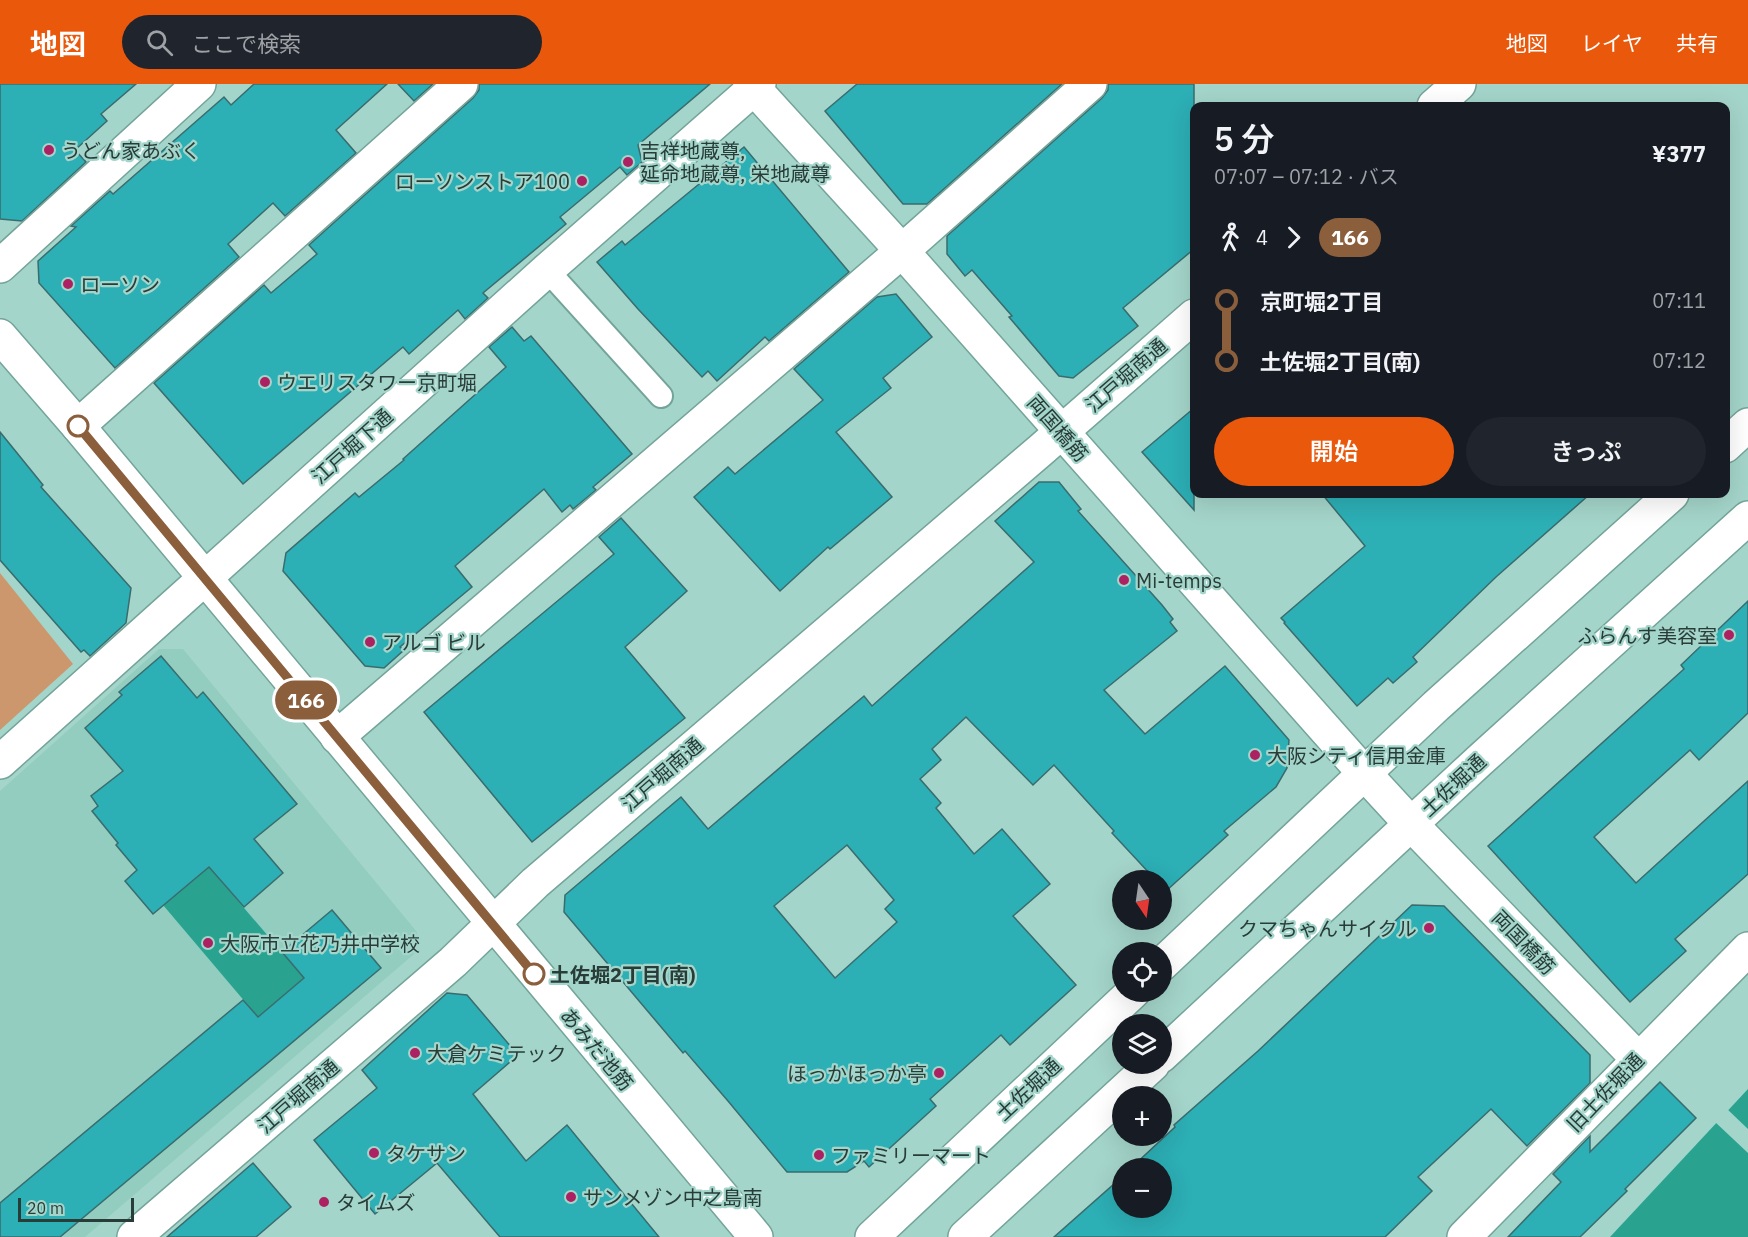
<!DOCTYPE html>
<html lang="ja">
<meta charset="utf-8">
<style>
:root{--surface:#171b24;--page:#20242c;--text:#f1f3f6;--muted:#9ea1a6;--accent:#ea580c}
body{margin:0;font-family:"IBM Plex Sans","Noto Sans JP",sans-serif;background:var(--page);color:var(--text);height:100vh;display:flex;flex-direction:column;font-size:22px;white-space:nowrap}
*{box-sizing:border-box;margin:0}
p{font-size:20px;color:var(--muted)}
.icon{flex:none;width:33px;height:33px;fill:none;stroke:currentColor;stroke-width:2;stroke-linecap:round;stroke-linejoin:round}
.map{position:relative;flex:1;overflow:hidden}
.details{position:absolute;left:1190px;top:18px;width:540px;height:396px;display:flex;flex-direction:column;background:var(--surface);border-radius:12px;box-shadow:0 6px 24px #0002}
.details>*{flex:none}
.badge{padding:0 12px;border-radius:20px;font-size:21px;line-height:39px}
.needle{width:39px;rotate:167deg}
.tools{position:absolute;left:1112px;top:786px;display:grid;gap:12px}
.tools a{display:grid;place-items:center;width:60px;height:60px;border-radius:50%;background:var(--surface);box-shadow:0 6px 24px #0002;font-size:30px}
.scale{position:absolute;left:18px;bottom:15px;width:116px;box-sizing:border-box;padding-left:6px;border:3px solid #283c38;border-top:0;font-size:16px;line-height:21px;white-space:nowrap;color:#283c38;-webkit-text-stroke:4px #a4d5ca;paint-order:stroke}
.map>.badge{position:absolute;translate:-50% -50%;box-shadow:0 0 0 3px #fff}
.legs{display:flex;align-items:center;gap:9px;height:66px;padding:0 24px;font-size:20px}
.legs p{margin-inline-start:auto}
.head{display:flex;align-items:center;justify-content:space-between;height:102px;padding:0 24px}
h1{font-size:33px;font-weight:600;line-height:45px}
.action{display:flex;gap:12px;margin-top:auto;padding:12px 24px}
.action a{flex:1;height:69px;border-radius:36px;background:var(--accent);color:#fff;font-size:24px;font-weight:600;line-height:69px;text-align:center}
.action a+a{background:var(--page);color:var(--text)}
ul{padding:0 24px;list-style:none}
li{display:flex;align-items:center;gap:21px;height:60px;font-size:22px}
li i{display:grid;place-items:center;width:9px;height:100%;margin:0 8px;background:currentColor}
li i::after{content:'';width:15px;height:15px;margin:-8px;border:4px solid;border-radius:50%;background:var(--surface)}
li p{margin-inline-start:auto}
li:first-child i{background:linear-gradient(#0000 50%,currentColor 0)}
li:last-child i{background:linear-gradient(currentColor 50%,#0000 0)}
header{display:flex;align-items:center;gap:36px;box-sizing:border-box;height:84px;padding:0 30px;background:var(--accent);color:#fff}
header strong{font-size:28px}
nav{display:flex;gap:33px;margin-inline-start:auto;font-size:21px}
.search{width:420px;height:54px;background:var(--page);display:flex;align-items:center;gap:15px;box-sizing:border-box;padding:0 21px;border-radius:33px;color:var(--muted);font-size:22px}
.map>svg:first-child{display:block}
</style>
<header>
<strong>地図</strong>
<div class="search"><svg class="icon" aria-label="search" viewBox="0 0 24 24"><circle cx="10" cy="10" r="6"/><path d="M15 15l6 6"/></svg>ここで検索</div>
<nav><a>地図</a><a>レイヤ</a><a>共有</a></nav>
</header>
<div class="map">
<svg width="1748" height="1153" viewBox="0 0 1748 1153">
<rect width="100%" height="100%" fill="#a4d5ca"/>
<polygon fill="#92cdbf" points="159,565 183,565 417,848 414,870 85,1153 0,1153 0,707"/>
<polygon fill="#cc976d" points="0,489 73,580 0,646"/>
<g fill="#29a38f">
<polygon points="209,783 304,894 258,933 163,821"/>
<polygon points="1748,1005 1748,1153 1610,1153"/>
</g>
<polygon fill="#a4d5ca" points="1726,1024 1748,1045 1748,1069 1714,1037"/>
<g fill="#2cafb5" stroke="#3a6c6e" stroke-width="1.5" fill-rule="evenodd">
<polygon points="0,0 136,0 101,30 107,37 75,66 86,78 22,137 0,135"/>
<polygon points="254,0 387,0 336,46 356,69 285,132 273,119 228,160 239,173 115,284 39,199 38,177 76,143 71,142 110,107 113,110 224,13 231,21"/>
<polygon points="398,0 433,0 414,17"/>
<polygon points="479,0 710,0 638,61 642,78 627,91 620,83 560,133 566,140 483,209 488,214 465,235 458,226 409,270 403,263 243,400 154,299 264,201 271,209 317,170 309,161 473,14 479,6"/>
<polygon points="857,0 1062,0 927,120 903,120 825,27"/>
<polygon points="1108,0 1194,0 1194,165 1123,224 1138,242 1073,294 1059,292 1009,233 1012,232 972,186 965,192 947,170 947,152 1102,14 1108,6"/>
<polygon points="744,63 849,188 769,257 765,253 717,297 708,287 702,293 638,225 597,178 622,157 625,161"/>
<polygon points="896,210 932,253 883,294 891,304 836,348 892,413 830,465 828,463 780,507 694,413 728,383 735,390 823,316 794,285 877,213"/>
<polygon points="512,243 524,257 531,252 632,370 593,403 596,406 573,425 570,421 562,428 544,405 455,482 472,503 400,563 404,566 384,584 365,582 283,487 286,469 355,409 359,413 404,376 403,375 506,283 489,263"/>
<polygon points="1194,324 1194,426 1142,368"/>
<polygon points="0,348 43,401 41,403 131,504 126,539 90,572 84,566 81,568 0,476"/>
<path d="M1039 398H1059L1081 425 1078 427 1162 521 1173 535 1170 538 1177 547 1104 606 1145 650 1225 582 1289 656 1287 684 1276 703 1224 747 1228 751 1166 807 1161 801V796H1156L1152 792 1112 749 1114 747 1054 681 1033 701 966 633 932 665 941 676 920 695 941 719 936 724 974 770 1002 745 1050 800 1013 832 1076 901 1010 961 1001 951 930 1015 936 1022 869 1083 864 1077 847 1088H787L728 1017 685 967 683 969 564 828 565 811 681 713 708 745 864 612 872 622 1034 478 995 437ZM847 761 894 816 885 825 897 838 835 894 774 822Z"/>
<polygon points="1322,410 1590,410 1496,493 1413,573 1417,578 1393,599 1388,594 1357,622 1284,539 1285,538 1281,534 1365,462"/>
<polygon points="621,434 687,507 625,563 685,634 532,758 424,628 614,470 599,453"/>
<polygon points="1748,517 1748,629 1699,676 1690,666 1594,753 1636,799 1748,697 1748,790 1675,855 1686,867 1630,918 1488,762 1684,585 1681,581"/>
<polygon points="161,572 197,614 203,608 297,720 254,755 283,789 244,823 209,783 153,830 125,797 137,786 116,761 118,759 92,727 98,722 91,712 123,687 85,644 122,611 119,608"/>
<polygon points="1412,821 1444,822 1590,971 1590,999 1527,1062 1491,1025 1418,1093 1432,1107 1385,1153 1054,1153 1122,1093 1122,1124 1161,1124 1161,1084 1131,1084 1175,1043 1174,1041 1258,967"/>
<polygon points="332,826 381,884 60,1153 0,1153 0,1119 243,916 258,933 304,894 282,868"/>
<polygon points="447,909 467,911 518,971 473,1010 526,1077 567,1041 659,1153 500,1153 437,1079 375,1130 314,1056 377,1004 362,986"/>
<polygon points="1660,998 1696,1034 1625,1105 1627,1107 1580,1153 1508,1153 1561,1098 1553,1090 1590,1052 1590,1068"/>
<polygon points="253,1079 291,1123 256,1153 167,1153"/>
</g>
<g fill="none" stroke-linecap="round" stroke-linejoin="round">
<g stroke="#74a499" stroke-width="26">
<polyline id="lane" points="547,186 661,312"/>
</g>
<g stroke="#74a499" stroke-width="36">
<g id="street">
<polyline points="1434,22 1459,0"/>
<polyline points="0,182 199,0"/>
<polyline points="78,342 461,0"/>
<polyline points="337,653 902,167 1090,0"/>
<polyline points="0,678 205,494"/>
<polyline points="134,1153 453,878 535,799 1042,365 1194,232"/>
<polyline points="1464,1153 1748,865"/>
</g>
</g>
<g stroke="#74a499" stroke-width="36">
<g id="secondary">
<polyline points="750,0 902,167 1364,689 1411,740 1638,975"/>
<polyline points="0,252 78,342 756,1153"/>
<polyline points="1725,362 1748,341"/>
<polyline points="205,494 547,186 759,0"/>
<polyline points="1161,881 1436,622 1672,410"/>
<polyline points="1161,972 1479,677 1748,434"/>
<polyline points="872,1153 1133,908"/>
<polyline points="965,1153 1153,980"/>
</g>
</g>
<use href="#lane" stroke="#fff" stroke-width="22"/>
<use href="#street" stroke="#fff" stroke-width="33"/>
<use href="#secondary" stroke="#fff" stroke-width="33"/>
</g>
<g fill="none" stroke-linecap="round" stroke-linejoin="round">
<g stroke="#fff" stroke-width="14">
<polyline id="line-1" points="78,342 534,890"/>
</g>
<use href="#line-1" stroke="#8b5e3c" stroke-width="9"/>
</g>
<g fill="#ac2161" stroke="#a4d5ca" stroke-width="2">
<circle cx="49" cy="66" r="6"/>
<circle cx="628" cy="78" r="6"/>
<circle cx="582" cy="97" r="6"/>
<circle cx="68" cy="200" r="6"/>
<circle cx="265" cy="298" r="6"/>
<circle cx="1124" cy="496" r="6"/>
<circle cx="1729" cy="551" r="6"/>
<circle cx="370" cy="558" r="6"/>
<circle cx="1255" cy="671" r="6"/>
<circle cx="1429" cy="844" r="6"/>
<circle cx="208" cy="859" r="6"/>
<circle cx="415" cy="969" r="6"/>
<circle cx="939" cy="989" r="6"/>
<circle cx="374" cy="1069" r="6"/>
<circle cx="819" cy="1071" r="6"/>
<circle cx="571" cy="1113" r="6"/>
<circle cx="324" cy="1118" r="6"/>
</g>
<g fill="#fff" stroke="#8b5e3c" stroke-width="3">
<circle cx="78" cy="342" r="10"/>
<circle cx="534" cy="890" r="10"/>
</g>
<g text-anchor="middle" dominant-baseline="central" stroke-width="4.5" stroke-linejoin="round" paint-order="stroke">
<g font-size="20" fill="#283c38" stroke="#a4d5ca" text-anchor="start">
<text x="61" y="66">うどん家あぶく</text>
<text x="640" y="66">吉祥地蔵尊,<tspan x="640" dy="23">延命地蔵尊, 栄地蔵尊</tspan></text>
<text x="570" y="97" text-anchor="end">ローソンストア100</text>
<text x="80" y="200">ローソン</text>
<text x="277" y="298">ウエリスタワー京町堀</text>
<text x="1136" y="496">Mi-temps</text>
<text x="1717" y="551" text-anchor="end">ふらんす美容室</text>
<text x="382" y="558">アルゴ ビル</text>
<text x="1267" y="671">大阪シティ信用金庫</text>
<text x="1417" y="844" text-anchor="end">クマちゃんサイクル</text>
<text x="220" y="859">大阪市立花乃井中学校</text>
<text x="427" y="969">大倉ケミテック</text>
<text x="927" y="989" text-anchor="end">ほっかほっか亭</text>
<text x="386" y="1069">タケサン</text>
<text x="831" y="1071">ファミリーマート</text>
<text x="583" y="1113">サンメゾン中之島南</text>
<text x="336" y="1118">タイムズ</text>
</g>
<g font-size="20" fill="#283c38" stroke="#a4d5ca">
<text transform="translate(1126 291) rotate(-41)">江戸堀南通</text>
<text transform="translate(1058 344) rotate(49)">両国橋筋</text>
<text transform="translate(352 362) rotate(-42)">江戸堀下通</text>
<text transform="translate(662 690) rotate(-41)">江戸堀南通</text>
<text transform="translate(1453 701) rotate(-43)">土佐堀通</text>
<text transform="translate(1524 858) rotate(46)">両国橋筋</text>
<text transform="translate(597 965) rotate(50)">あみだ池筋</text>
<text transform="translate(1028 1005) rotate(-43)">土佐堀通</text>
<text transform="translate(1605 1008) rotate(-46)">旧土佐堀通</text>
<text transform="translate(298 1012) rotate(-41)">江戸堀南通</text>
</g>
<g font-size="20" font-weight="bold" fill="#283c38" stroke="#a4d5ca" text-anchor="start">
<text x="550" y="890">土佐堀2丁目(南)</text>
</g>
</g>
</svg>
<div class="tools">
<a><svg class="needle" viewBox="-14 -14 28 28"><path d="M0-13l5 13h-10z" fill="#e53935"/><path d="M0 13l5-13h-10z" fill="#9ea1a6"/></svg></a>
<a><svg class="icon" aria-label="locate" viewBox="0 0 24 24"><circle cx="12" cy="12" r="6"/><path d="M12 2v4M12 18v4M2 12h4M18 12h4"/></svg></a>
<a><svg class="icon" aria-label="layers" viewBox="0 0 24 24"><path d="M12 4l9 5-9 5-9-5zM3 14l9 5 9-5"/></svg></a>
<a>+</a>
<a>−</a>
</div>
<div class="scale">20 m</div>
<b class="badge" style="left:306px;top:616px;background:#8b5e3c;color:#fff">166</b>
<section class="details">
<div class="head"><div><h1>5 分</h1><p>07:07 – 07:12 · バス</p></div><b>¥377</b></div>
<div class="legs"><svg class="icon" aria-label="walk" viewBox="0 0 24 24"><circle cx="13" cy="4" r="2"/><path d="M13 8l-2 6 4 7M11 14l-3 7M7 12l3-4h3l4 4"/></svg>4<svg class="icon" aria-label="forward" viewBox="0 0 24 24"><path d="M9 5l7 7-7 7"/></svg><b class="badge" style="background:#8b5e3c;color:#fff">166</b></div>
<ul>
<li><i style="color:#8b5e3c"></i><b>京町堀2丁目</b><p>07:11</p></li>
<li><i style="color:#8b5e3c"></i><b>土佐堀2丁目(南)</b><p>07:12</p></li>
</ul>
<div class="action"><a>開始</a><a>きっぷ</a></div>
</section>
</div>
